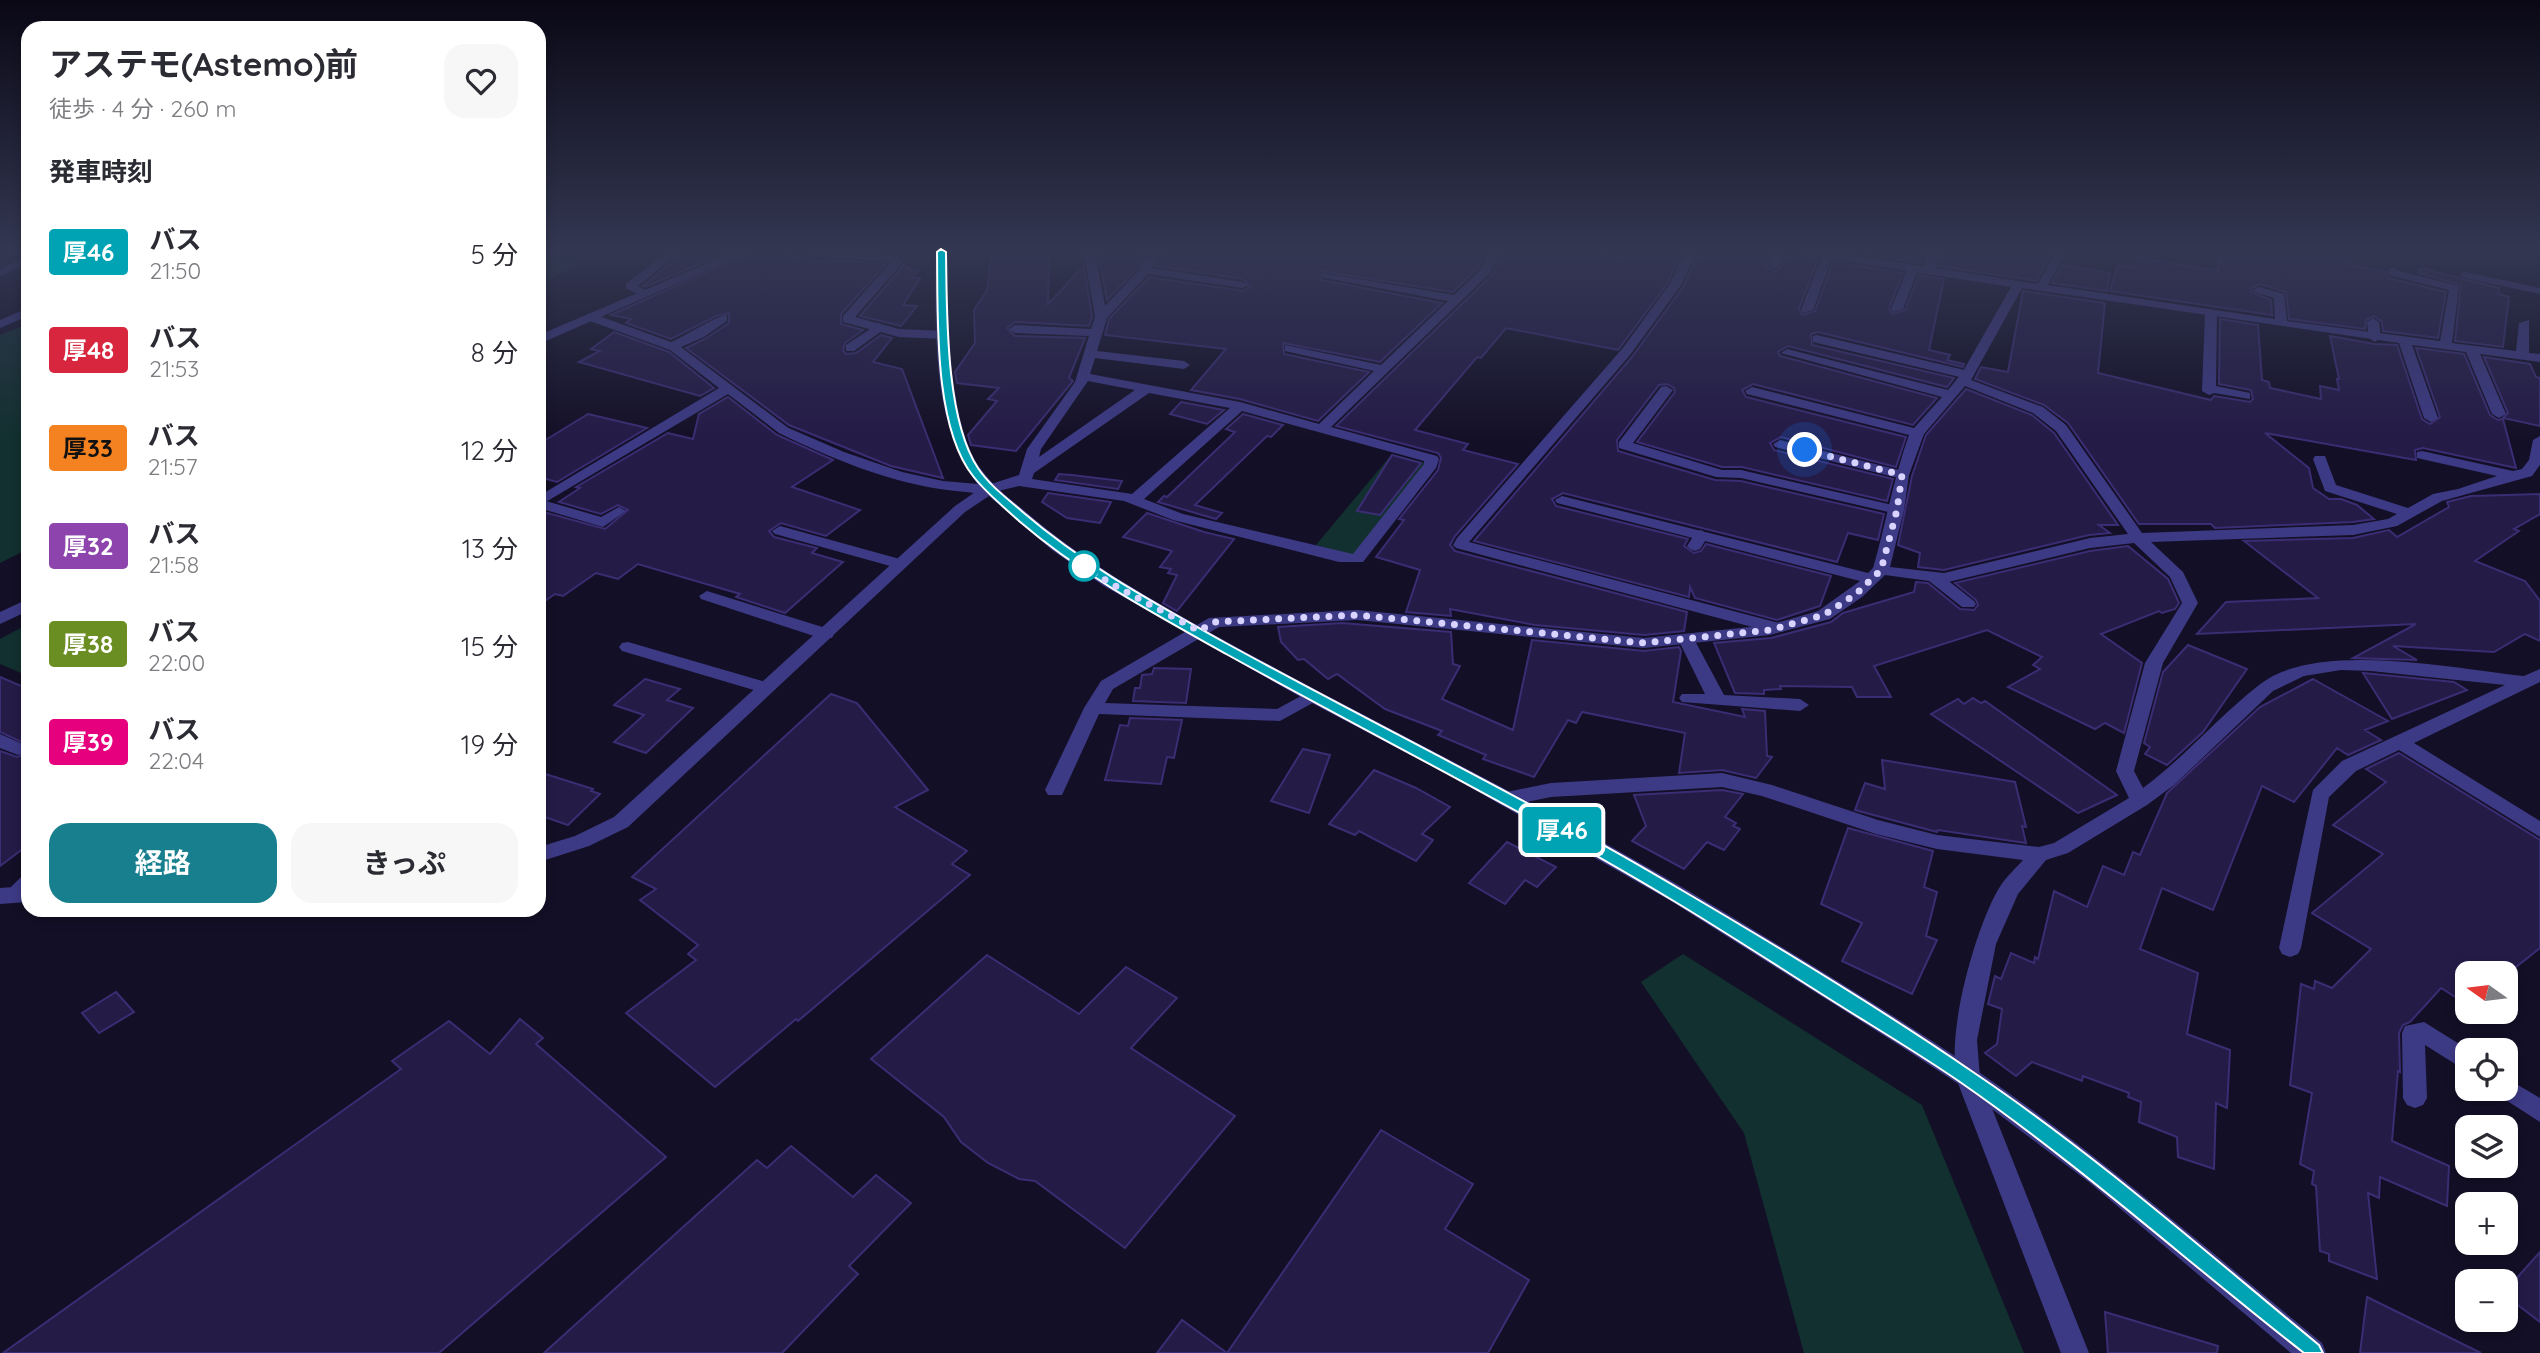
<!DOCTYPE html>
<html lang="ja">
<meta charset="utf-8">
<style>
:root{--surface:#fff;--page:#f7f7f7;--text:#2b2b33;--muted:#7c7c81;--accent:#187f8f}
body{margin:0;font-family:Quicksand,"Noto Sans JP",sans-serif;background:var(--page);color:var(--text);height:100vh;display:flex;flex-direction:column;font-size:26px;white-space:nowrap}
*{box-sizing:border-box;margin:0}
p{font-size:23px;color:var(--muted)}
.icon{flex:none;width:38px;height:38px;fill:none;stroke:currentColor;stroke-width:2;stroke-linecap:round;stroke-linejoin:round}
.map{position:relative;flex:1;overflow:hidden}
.side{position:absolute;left:21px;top:21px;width:525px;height:896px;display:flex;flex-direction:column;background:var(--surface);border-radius:21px;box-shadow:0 4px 10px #0003}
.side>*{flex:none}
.badge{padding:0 14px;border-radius:5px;font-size:24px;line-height:46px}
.needle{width:46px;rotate:284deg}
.fabs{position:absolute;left:2455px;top:961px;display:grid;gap:14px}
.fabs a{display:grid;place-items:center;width:63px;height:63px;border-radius:14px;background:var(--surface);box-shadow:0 4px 10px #0003;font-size:35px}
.you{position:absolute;width:35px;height:35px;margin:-18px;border:5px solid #fff;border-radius:50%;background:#1a73e8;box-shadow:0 0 0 10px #1a73e833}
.map>.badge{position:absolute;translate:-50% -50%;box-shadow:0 0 0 4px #fff}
h2{padding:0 28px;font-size:26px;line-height:63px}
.round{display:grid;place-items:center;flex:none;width:74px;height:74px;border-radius:21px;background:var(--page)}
.summary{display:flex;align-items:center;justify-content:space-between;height:119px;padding:0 28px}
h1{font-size:33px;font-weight:700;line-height:52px}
.primary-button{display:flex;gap:14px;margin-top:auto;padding:14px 28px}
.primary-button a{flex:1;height:80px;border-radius:21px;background:var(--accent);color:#fff;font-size:28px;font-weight:700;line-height:80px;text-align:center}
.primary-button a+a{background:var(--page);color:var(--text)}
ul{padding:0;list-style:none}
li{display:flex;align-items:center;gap:21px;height:98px;padding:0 28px}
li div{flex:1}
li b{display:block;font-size:26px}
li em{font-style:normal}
li .badge{min-width:77px;font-weight:700;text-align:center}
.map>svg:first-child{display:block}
</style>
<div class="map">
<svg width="2540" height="1353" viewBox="0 0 2540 1353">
<rect width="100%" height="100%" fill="#130f26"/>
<g fill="#12302f">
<polygon points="539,252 599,252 539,286"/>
<polygon points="28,324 28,549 0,563 0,335"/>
<polygon points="1392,454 1426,463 1355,554 1343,554 1316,545"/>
<polygon points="28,624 28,676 0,664 0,639"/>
<polygon points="1683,954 1922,1105 2024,1353 1804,1353 1744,1133 1641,982"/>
</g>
<g fill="#241b47" stroke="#3b2d73" stroke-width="2">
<polygon points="684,252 728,252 645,287 643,286"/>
<polygon points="751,252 769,252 827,263 831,260 886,264 841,314 841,324 863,330 845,343 843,351 846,354 856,353 881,335 892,338 873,362 902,369 943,478 891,466 789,425 686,348 705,339 729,323 729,313 716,316 671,339 626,323 631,319 611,315"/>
<polygon points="992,252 1049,252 1048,304 1084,266 1092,317 1089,326 1015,322 1007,328 1015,336 1085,338 1069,378 1073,381 1016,451 971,445 968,435 997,401 988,399 999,388 957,383 955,372 975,343 974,310 987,290"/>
<polygon points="1098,252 1144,253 1138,268 1107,300"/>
<polygon points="1174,252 1487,252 1479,267 1453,292 1320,271 1321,280 1442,303 1380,362 1283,343 1284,354 1369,372 1318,421 1240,399 1191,390 1226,349 1105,335 1109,319 1149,277 1243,291 1251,286 1243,279 1156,266 1160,255 1169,256"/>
<polygon points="1503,252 1581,252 1621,258 1624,252 1682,252 1667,284 1618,350 1506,328 1481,358 1477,357 1415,430 1468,444 1463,450 1518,464 1455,536 1450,545 1455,551 1687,612 1684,631 1644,635 1535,625 1450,609 1451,616 1406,612 1420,570 1376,557 1404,520 1399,519 1438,470 1441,458 1438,453 1336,426 1492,275"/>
<polygon points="1700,252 1772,252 1766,266 1775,271 1780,268 1789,252 1798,252 1805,257 1818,259 1799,309 1802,315 1815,311 1833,262 1903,273 1889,308 1892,314 1905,310 1919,275 1944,279 1929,350 1950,355 1947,360 1964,364 1963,367 1818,332 1811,334 1812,345 1954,378 1947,387 1788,346 1778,352 1780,356 1937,398 1913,425 1753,384 1742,390 1746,397 1906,437 1896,467 1781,437 1770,443 1774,450 1893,479 1887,501 1742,467 1722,467 1637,442 1675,392 1674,388 1667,384 1659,385 1617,440 1618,451 1715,480 1741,481 1884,514 1878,540 1848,533 1837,562 1563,493 1552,499 1556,506 1688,539 1684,546 1694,553 1701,551 1706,544 1831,576 1820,606 1777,620 1695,598 1690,587 1689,597 1474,541 1632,357 1683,287"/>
<polygon points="1842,252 1925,252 1922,263"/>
<polygon points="1940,252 2051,252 2037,281 1938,266"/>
<polygon points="2220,252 2355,252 2349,265 2386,272 2388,278 2446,292 2438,338 2383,331 2382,322 2374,316 2366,320 2365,329 2289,319 2286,292 2260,284 2252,288 2251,292 2271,300 2272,315 2110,291 2118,265 2134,268 2137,258 2218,271"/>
<polygon points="905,264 902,267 909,268 907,270 918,271 912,278 920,278 903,305 917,306 901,326 860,316"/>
<polygon points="2062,265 2110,273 2107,291 2052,283"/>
<polygon points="2420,268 2499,288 2498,294 2509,297 2503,347 2455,341 2461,285 2419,273"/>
<polygon points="2023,291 2105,303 2098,373 2211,400 2214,396 2250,402 2253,399 2251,390 2219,384 2220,319 2258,325 2262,380 2269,382 2270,388 2321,399 2320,386 2339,390 2337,379 2339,379 2330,336 2374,344 2397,345 2422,419 2430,424 2440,417 2416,348 2464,354 2490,415 2498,420 2503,419 2516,468 2423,448 2415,450 2416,460 2265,433 2309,468 2313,488 2329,499 2341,499 2357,505 2374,519 2353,522 2215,528 2211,524 2139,524 2068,423 2044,405 1975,379 1981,367 2008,372"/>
<polygon points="614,332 669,352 714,388 700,396 579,362 600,351 591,349"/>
<polygon points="2484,357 2530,364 2536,377 2540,378 2540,426 2503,418 2508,413"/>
<polygon points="1966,389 2032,415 2054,433 2118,525 2099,525 2110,533 2089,535 1944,570 1918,567 1920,553 1898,545 1912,476 1926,435"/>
<polygon points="728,397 777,435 833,460 792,487 860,510 826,536 781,523 769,531 774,537 817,548 812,553 843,562 785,613 736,597 740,594 638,564 618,579 596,573 563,596 555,594 539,605 539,515 544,512 605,529 628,510 618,505 601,514 559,502 580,488 576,487 668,433 693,439 699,414"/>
<polygon points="1181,402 1224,410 1207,424 1170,414"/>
<polygon points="588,414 647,428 557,482 539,477 539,444"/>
<polygon points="1243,414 1283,425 1271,437 1267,436 1195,505 1222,513 1216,519 1158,502 1164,496 1167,497 1235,432 1226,429"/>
<polygon points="1392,455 1421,463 1380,515 1357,511"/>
<polygon points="1059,474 1072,475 1122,481 1118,489 1055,480"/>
<polygon points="1048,493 1111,502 1100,523 1067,518 1042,502"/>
<polygon points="2540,494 2540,514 2514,529 2519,531 2475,561 2525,581 2540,601 2540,641 2525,634 2494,652 2393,646 2417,660 2353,658 2416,624 2197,634 2226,602 2318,598 2244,541 2353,538 2389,530 2397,537 2449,507 2447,502 2471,496"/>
<polygon points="1147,513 1204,532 1234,539 1177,611 1163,603 1177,575 1168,573 1171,569 1160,567 1172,551 1123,537"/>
<polygon points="2128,546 2168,579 2179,603 2175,609 2162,613 2159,611 2101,634 2142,663 2124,733 2105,723 2095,729 2008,687 2040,669 2033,665 2042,657 1987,630 1874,666 1891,697 1857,697 1852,687 1780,686 1781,689 1764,690 1764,694 1735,693 1714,643 1771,638 1831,622 1843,613 1914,592 1916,582 1928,583 1960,609 1974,610 1978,605 1976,600 1955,583 2090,551"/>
<polygon points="1342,623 1451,632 1453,664 1460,666 1442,699 1513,730 1532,640 1644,651 1679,647 1681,651 1673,702 1745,717 1742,709 1765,711 1767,756 1772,757 1756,778 1722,770 1679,773 1685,733 1582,712 1576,723 1568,720 1534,777 1483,759 1486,755 1438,735 1442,731 1385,709 1337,674 1328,679 1304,659 1298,660 1281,642 1278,627"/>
<polygon points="2188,645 2247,669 2203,732 2167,765 2145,754 2150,747 2144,743 2163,672"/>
<polygon points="1154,668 1191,669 1186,703 1133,701 1135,688 1140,688 1142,675 1152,674"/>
<polygon points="2363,673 2454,682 2467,690 2392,719"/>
<polygon points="0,677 28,689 28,745 0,732"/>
<polygon points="645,679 680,689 667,700 693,708 646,753 614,742 644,715 614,705"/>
<polygon points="2313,679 2388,721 2365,730 2381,740 2348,755 2337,748 2294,802 2262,786 2213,910 2162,888 2140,949 2198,973 2187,1034 2230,1050 2227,1108 2216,1103 2214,1169 2178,1157 2177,1137 2139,1122 2141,1102 2128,1097 2129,1093 2083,1076 2082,1081 2032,1062 2016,1076 1985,1053 1997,1044 2002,1009 1988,1004 1995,976 2001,979 2011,953 2034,963 2035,957 2038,959 2054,891 2087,907 2103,866 2124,875 2133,852 2140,855 2167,793 2260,707"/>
<polygon points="831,694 857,703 928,790 895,807 967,851 952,864 970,875 798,1021 796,1019 715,1087 626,1013 696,960 688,954 698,945 640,900 656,889 632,877"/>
<polygon points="1973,698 1981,703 1985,701 2117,795 2078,813 1931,714 1958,699 1964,704"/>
<polygon points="1130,718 1182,720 1174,758 1167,757 1161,784 1105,780 1120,725 1128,726"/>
<polygon points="1303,749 1330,755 1309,813 1271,801"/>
<polygon points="0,751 17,757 28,753 28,845 0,866"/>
<polygon points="2399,753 2540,840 2540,948 2506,975 2468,973 2468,1005 2441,988 2410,1022 2403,1025 2399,1033 2400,1072 2398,1071 2392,1141 2449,1166 2447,1206 2380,1177 2379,1198 2368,1193 2377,1279 2329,1261 2329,1254 2320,1251 2316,1186 2312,1184 2314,1171 2300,1164 2312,1093 2290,1085 2301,984 2314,989 2315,981 2332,988 2371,949 2312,913 2383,854 2333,825 2386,782 2366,769"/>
<polygon points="1882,760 2015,782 2026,827 2022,826 2026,843 1938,830 1937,832 1855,810 1865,783 1885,789"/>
<polygon points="1374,770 1416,788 1450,807 1422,834 1433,840 1416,861 1359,831 1355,835 1329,824"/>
<polygon points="539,772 593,789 591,791 600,794 568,825 539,815"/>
<polygon points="1722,790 1743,794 1725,817 1736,823 1733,826 1740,829 1724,850 1707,842 1684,869 1632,841 1646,826 1634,795"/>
<polygon points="1848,828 1933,851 1924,887 1937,892 1926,936 1937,940 1912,994 1842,961 1862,923 1821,904"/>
<polygon points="1507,842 1556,867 1537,887 1525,880 1505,904 1469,883"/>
<polygon points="987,955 1079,1014 1126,967 1177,998 1131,1048 1235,1116 1125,1248 1035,1181 1019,1179 988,1163 961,1142 944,1117 871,1059"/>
<polygon points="116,992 134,1012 99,1033 82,1013"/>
<polygon points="520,1019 543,1038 536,1044 666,1157 439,1353 3,1353 401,1069 392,1061 449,1021 490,1054"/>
<polygon points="1381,1130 1473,1184 1445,1229 1529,1280 1488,1353 1157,1353 1182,1320 1227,1353"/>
<polygon points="791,1146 853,1197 876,1175 911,1203 849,1266 858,1274 782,1353 544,1353 757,1160 767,1168"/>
<polygon points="2540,1252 2540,1322 2506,1296 2506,1290"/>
<polygon points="2367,1297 2481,1353 2360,1353"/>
<polygon points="2105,1312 2218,1346 2217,1353 2108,1353"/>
</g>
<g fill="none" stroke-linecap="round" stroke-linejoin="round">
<g fill="#3d3a85" fill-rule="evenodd">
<polygon points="1775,252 1786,252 1778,267 1774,268 1768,265"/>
<polygon points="1823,253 1833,255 1813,310 1803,313 1801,310"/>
<polygon points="1909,265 1919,267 1903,309 1893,312 1891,309"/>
<polygon points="2211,309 2217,313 2216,386 2250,393 2250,399 2214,393 2209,395 2202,391 2205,313"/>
<polygon points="2373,318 2379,322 2381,338 2375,342 2369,338 2367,322"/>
<polygon points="879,323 885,327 883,330 854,351 846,351 846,345"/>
<polygon points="1817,335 1973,372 1974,375 1968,379 1813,342 1813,336"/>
<polygon points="1626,348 1630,349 1630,355 1469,542 1783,624 1785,628 1783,632 1771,632 1456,548 1453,545 1457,538 1622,349"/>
<polygon points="1666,386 1673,390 1633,443 1722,470 1741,470 1897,506 1904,510 1897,514 1741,478 1716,477 1619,448 1619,442 1661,387"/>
<path d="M784 426 844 452 902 472 943 481 990 485 997 489C990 496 977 493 966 492 900 487 839 462 779 433V427Z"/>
<polygon points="1780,440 1907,472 1909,475 1902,479 1775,447 1773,444"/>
<polygon points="539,499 601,517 619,507 626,511 603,527 539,508"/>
<polygon points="780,526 907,561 909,564 901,569 775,534 772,531"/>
<polygon points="1701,530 1709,535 1700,549 1695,551 1690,549 1687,546 1696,532"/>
<polygon points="1935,573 1941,575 1974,601 1976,604 1974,607 1962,607 1929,581 1927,578 1929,575"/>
<polygon points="707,591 832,630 834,634 832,638 820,638 701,599 699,596"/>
<polygon points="1686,634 1694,639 1724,695 1800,699 1809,705 1800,711 1682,702 1679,698 1682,694 1705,694 1678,639"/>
<polygon points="628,642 773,684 776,688 767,694 622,651 619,647 622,643"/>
<polygon points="0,734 25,745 27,749 25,753 18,755 0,748"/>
<polygon points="28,875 28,894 13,903 6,901 3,895 21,877"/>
<polygon points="2424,1022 2469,1050 2468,1072 2425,1045 2427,1098 2423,1105 2415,1108 2407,1105 2403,1098 2402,1033 2405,1026"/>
<polygon points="1968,1068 1976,1071 1980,1078 2089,1353 2061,1353 1956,1078 1960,1071"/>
<polygon points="2506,1078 2540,1098 2540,1122 2498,1095 2494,1088 2506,1088"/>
</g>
<g fill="#3d3a85" fill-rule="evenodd">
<polygon points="667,252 679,252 638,286 647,291 647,295 639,295 626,288 626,284"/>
<polygon points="804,252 897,256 903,262 855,317 899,329 943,331 949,335 943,339 899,337 843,322 843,316 891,262 809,255"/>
<path d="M1084 252H1095L1105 306 1140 269 1148 252H1159L1152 268 1243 282 1249 285 1243 288 1148 274 1107 318 1097 351 1184 361 1190 365 1184 369 1095 358 1090 374 1240 402 1319 424 1374 371 1285 351V345L1381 365 1448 301 1326 278 1322 277V273L1454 295 1481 269 1490 252H1500L1490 273 1331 427 1437 456 1439 459 1436 468 1363 562H1339L1173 520 1124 501 1019 486 990 493 985 492 983 489 985 486 1019 475 1027 449 1075 382 1089 336 1015 333 1009 329 1015 325 1091 329 1095 317ZM1088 381 1135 390 1039 457 1041 449ZM1149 393 1230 408 1132 494 1032 479 1034 473ZM1242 411 1424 461V464L1353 554 1183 514 1144 499Z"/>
<polygon points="1685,252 1697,252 1681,285 1630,355 1622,355 1620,352 1669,285"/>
<path d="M1800 252H1826L1924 266 1928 252H1938L1935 268 2038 284 2056 252H2066L2048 285 2275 319 2274 298 2255 292 2253 290 2259 287 2284 294 2287 321 2440 341 2449 290 2389 275 2388 270 2394 267 2399 271 2459 286 2452 343 2516 351 2519 323 2529 320V353L2540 354V362L2480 354 2506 414 2499 418 2492 414 2466 352 2412 345 2438 418 2431 422 2424 418 2399 343 2022 288 1971 380 2043 407 2066 425 2142 533 2353 525 2388 519 2397 514 2325 491 2313 459 2315 456H2325L2336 485 2408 508 2433 494 2458 489 2497 476 2417 458V452L2422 451 2513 471 2522 469 2529 460 2533 440 2540 436V465L2532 476 2442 501 2397 526 2353 535 2151 542 2183 572 2198 603 2163 663 2134 771 2143 788C2185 757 2218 717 2259 685 2316 639 2455 669 2524 676L2540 669V682L2414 743 2540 821V837L2399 750 2356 771 2329 797 2301 948 2298 954 2290 957 2282 954 2279 948 2313 790 2342 761 2505 685 2371 671 2341 670 2304 676 2273 691 2174 785 2147 805 2068 853 2046 860 2018 894 1996 944 1977 1040 1980 1078 1976 1085 1968 1088 1960 1085C1941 1046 1977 921 2001 885 2007 876 2016 868 2023 860L1937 849 1876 834 1762 796 1722 787 1551 797 1507 806 1500 804 1497 799 1500 794 1507 792 1551 783 1722 773 1772 785 1878 820 1937 835 2039 847 2054 843 2129 798 2116 771 2145 663 2182 603 2170 577 2134 543 2090 548 1944 583 1885 575 1862 597 1830 619 1770 635 1644 648 1357 620 1219 627 1113 689 1105 703 1277 709 1312 690 1321 696 1318 700 1280 721 1099 714 1062 795H1048L1045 790 1084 708 1101 681 1209 618 1357 610 1644 638 1769 625 1818 611 1860 581 1557 503 1555 500 1562 496 1868 573 1873 568C1886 524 1893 479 1909 435L1747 394 1745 391 1752 387 1914 428 1942 397 1781 353 1787 349 1948 390 1962 373 2011 287 1806 255ZM1965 386 2033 413 2056 431 2128 534 2090 538 1944 573 1890 567 1904 510 1909 475 1924 434Z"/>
<polygon points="28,256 28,263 0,276 0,269"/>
<polygon points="2465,272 2540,288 2540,294 2461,277 2461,273"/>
<polygon points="28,308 28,316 0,328 0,320"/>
<path d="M591 313 671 342C684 337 719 314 727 315V321L704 337 681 347 791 430 784 434 779 433 728 394 539 506V496L719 388 670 350 587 320V314Z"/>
</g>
<g fill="#3d3a85" fill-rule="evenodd">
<polygon points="734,252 749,252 539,344 539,335"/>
<path d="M935 252H947C948 309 947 421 980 468 992 485 1010 499 1026 512 1085 563 1151 599 1218 637 1374 723 1534 800 1687 890 1784 948 1882 1007 1976 1070 2097 1153 2208 1250 2322 1343L2326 1353H2291L2090 1183 1960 1085 1902 1047 1671 901 1445 773 1306 700 1104 586 1052 550 989 496 965 512 628 827 589 846 539 862V847L575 836 614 817 955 506 981 488C929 425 937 329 935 252Z"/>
<polygon points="28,599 28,611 0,624 0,612"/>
<polygon points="28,886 28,902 0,904 0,888"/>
</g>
</g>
<linearGradient id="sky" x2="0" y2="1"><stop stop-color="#0a0815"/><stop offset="0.57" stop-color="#333752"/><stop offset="1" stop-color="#333752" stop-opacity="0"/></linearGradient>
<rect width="2540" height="441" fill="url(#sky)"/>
<path fill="#00a3b4" stroke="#fff" stroke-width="2" d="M941 249 946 252C947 311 945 418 978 468 990 486 1008 499 1024 513 1086 566 1153 602 1224 642 1377 726 1534 802 1685 892 1782 949 1880 1008 1973 1072 2095 1154 2206 1252 2319 1345L2323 1353H2304C2192 1266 2081 1166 1960 1082 1915 1051 1867 1023 1820 993 1771 962 1722 930 1672 900 1527 813 1376 737 1228 655 1155 614 1083 576 1019 521 1003 506 986 493 973 476 933 426 938 314 937 252Z"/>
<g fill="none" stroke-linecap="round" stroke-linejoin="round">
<polyline stroke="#d9d4ff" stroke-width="7" stroke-dasharray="0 12.6" points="1084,566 1110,583 1199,631 1215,622 1357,615 1644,643 1770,630 1824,615 1856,594 1881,570 1897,510 1902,475 1805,450"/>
</g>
<circle fill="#fff" stroke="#00a3b4" stroke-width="3.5" cx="1084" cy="566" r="14"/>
</svg>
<div class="fabs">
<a><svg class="needle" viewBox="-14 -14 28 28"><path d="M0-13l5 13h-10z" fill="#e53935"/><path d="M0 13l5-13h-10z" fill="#7c7c81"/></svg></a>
<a><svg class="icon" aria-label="locate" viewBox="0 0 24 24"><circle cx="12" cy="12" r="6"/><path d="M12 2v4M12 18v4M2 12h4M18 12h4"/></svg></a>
<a><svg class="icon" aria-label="layers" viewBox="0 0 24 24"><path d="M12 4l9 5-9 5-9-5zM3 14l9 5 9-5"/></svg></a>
<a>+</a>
<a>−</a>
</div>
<div class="you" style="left:1805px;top:450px"></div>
<b class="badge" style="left:1562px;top:830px;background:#00a3b4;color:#fff">厚46</b>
<section class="side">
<div class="summary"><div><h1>アステモ(Astemo)前</h1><p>徒歩 · 4 分 · 260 m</p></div><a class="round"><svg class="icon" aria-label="heart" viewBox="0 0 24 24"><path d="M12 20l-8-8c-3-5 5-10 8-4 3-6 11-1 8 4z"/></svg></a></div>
<h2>発車時刻</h2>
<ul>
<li><span class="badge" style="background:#00a3b4;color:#fff">厚46</span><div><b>バス</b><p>21:50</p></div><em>5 分</em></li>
<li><span class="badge" style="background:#d7263d;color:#fff">厚48</span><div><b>バス</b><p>21:53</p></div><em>8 分</em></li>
<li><span class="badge" style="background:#f58220;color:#111">厚33</span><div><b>バス</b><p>21:57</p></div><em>12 分</em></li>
<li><span class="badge" style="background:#8e44ad;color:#fff">厚32</span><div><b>バス</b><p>21:58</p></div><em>13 分</em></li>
<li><span class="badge" style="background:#6b8e23;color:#fff">厚38</span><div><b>バス</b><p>22:00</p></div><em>15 分</em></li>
<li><span class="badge" style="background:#e6007e;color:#fff">厚39</span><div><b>バス</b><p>22:04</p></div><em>19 分</em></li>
</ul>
<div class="primary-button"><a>経路</a><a>きっぷ</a></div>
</section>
</div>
